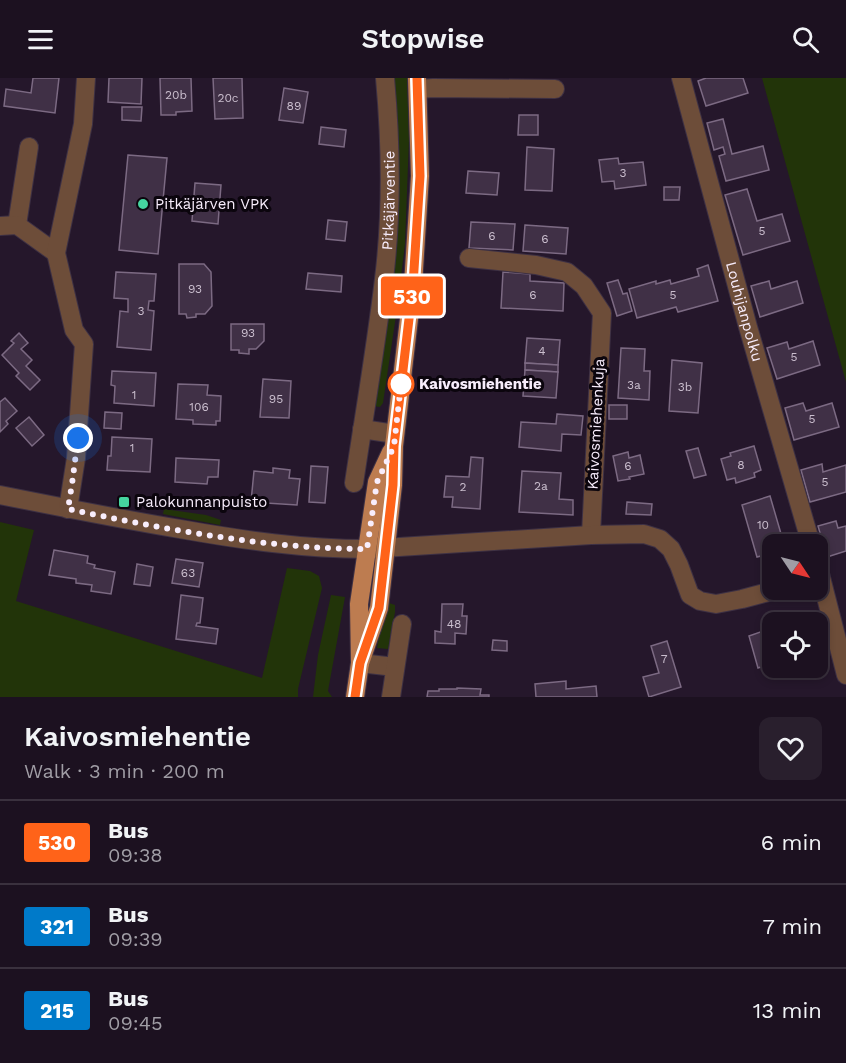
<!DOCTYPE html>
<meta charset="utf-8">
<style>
:root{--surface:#1c1120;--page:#291f2d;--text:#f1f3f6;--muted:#a09da5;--line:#3a313e}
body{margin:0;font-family:"Work Sans",sans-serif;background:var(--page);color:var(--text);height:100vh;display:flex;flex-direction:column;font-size:22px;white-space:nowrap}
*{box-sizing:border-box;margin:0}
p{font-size:20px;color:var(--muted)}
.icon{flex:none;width:33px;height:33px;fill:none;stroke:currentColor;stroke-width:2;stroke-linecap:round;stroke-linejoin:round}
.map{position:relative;height:619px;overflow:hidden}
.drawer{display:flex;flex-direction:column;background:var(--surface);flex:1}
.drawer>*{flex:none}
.badge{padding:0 12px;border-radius:4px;font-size:21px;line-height:39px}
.needle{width:39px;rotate:125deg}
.fabs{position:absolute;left:762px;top:456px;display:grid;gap:12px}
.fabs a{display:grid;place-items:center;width:66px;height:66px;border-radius:12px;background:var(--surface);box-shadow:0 3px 9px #0003,0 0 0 2px var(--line);font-size:30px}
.you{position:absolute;width:30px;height:30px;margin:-15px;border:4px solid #fff;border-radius:50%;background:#1a73e8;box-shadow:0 0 0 9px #1a73e833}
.map>.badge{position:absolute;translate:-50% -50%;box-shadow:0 0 0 3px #fff}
.round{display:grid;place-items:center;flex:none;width:63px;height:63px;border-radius:12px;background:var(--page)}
.overview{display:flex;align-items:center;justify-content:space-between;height:102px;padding:0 24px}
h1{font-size:28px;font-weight:600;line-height:45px}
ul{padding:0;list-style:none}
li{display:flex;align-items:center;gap:18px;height:84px;padding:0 24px;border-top:2px solid var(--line)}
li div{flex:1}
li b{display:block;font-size:22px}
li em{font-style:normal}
li .badge{min-width:66px;font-weight:700;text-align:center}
header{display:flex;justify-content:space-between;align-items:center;height:78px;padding:0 24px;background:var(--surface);font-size:27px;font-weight:600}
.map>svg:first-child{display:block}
</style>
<header><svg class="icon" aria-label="menu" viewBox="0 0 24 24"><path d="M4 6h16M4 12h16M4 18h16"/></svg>Stopwise<svg class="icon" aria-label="search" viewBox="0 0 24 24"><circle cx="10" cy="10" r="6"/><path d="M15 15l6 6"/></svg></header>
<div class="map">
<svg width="846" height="619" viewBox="0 0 846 619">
<rect width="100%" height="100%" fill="#25172b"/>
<g fill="#223409">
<polygon points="391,0 407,0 409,61 405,166 398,224 383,325 380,329 373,328"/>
<polygon points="762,0 846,0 846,304"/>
<polygon points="164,431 206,437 221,442 220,447 163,436"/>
<polygon points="0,444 34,452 16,523 262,600 287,490 310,493 319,498 322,510 298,611 298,619 0,619"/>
<polygon points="331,517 345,519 328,613 332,619 313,619 318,577"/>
<polygon points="386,524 395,527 395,534 388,571 377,570"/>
</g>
<g fill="#403046" stroke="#7c6a83" stroke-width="1.5">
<polygon points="33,0 59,0 55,35 4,28 6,11 31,15"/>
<polygon points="109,0 142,0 141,26 108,24"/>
<polygon points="160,0 191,0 192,33 176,34 176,37 161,37"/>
<polygon points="213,0 242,0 243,40 215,41"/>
<polygon points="706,0 743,0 748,15 706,28 698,3"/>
<polygon points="284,10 308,14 303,45 279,42"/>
<polygon points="122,29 142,29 141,43 122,42"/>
<polygon points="519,37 538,37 538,57 518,57"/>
<polygon points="723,41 732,76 763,68 769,92 726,103 719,78 725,76 723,69 714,72 707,45"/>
<polygon points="321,49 346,52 344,69 319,66"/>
<polygon points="527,69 554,71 552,113 525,112"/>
<polygon points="128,77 167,80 158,176 119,172"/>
<polygon points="618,80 619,86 643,84 646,107 615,111 614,103 602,104 599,82"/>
<polygon points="468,93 499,95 497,117 466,115"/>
<polygon points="195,105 221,107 218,146 192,143"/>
<polygon points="664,109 680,109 679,122 664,122"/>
<polygon points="747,111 757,143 782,136 790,163 743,177 725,117"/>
<polygon points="328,142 347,144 345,163 326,161"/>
<polygon points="471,144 515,146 513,172 469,170"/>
<polygon points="525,147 568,150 566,176 523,173"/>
<polygon points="179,186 204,186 211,194 212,228 205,236 196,236 196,239 187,240 186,236 179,236"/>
<polygon points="708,187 718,223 678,234 676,229 637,240 629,211 656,203 656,206 670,202 671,206 699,198 697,191"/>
<polygon points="116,194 156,196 154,223 149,223 148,232 154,233 151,272 117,269 120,233 128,234 128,221 114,220"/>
<polygon points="503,194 530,196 530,203 564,205 563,233 501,230"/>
<polygon points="308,195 342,198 341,214 306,211"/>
<polygon points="618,202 623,216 627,215 632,233 617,238 607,205"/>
<polygon points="769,203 771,211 797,203 803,225 760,239 751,208"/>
<polygon points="231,246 264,246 264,263 256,271 249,271 249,276 239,275 239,272 231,272"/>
<polygon points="19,255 28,265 21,271 32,282 26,288 40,302 30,312 16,298 19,295 2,277 14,265 11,263"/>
<polygon points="527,260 560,262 558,287 525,285"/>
<polygon points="813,263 820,287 777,301 767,270 787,264 789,271"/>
<polygon points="621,270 645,271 644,293 650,293 649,322 618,320"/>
<polygon points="672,282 702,285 698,335 669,333"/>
<polygon points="525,285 558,287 558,294 525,292"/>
<polygon points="525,292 558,294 556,320 523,318"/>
<polygon points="112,293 156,295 154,328 114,325 115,308 111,307"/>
<polygon points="263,301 291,303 289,340 260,339"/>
<polygon points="178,306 208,307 207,317 221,318 220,343 216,343 216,347 193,346 193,342 176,341"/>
<polygon points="5,320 17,333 6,343 8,346 0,354 0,324"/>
<polygon points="803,325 806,333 832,325 839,349 794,362 785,330"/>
<rect x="609" y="327" width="18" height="14"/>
<polygon points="105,334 122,335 121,351 104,350"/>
<polygon points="557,336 583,338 581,357 562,356 561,373 519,369 521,344 556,346"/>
<polygon points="29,339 44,357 32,368 16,350"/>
<polygon points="112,359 152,361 150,394 107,392 108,378 111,378"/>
<polygon points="754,368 761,392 754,395 755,399 736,405 735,400 727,402 721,381 731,378 730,375"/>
<polygon points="698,370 706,397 694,400 686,373"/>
<polygon points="628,374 629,380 640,377 644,396 629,399 630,401 618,403 613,378"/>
<polygon points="471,379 483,380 480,431 452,429 453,419 444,419 446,398 469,399"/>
<polygon points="176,380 219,382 218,399 208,399 207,406 175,404"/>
<polygon points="822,386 823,394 846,387 846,414 810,424 801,392"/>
<polygon points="311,388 328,389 325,425 309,424"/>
<polygon points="273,390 290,392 289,400 300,401 297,427 251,424 254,393 273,395"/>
<polygon points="522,393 561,395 559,421 573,422 573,437 519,434"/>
<polygon points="770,418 784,466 772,466 772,475 757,479 742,427"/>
<polygon points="627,424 652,426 651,437 626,436"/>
<polygon points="836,443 838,450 846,448 846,473 827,479 818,448"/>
<polygon points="54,472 88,478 87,485 95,487 94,490 115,494 111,516 91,513 92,507 76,505 76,501 49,497"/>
<polygon points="176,481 203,485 199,509 172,505"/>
<polygon points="137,486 153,489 150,508 134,506"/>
<polygon points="181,517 203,520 200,545 197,545 196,548 218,551 216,566 176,561"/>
<polygon points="442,526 463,526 462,538 467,538 466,556 455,555 455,566 435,565 435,553 441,554"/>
<polygon points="772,550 772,585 758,590 749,558"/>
<polygon points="493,562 507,563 507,573 492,572"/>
<polygon points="667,563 681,609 649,619 643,599 659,595 651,568"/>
<polygon points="566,603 566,611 596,608 597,619 536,619 535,606"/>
<polygon points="457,610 481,611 480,617 489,617 489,619 427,619 428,613 439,613 439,611 457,611"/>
</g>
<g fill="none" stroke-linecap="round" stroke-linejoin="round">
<g stroke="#3e3144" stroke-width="20">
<g id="minor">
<path id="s1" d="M681 0 748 249 811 466"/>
<polyline points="418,11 433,10 555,11"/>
<polyline points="17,147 29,69"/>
<polyline points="0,148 17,147 56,175"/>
<polyline points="469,180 536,187 567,194 584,208 602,235 591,457"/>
<polyline points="362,351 395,356"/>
<path id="s2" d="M354 405C364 338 376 269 384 201 392 135 391 66 385 0"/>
<path d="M0 417C60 429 120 441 180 451 242 462 304 471 367 471L591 457 644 456 660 461 671 471 679 487 690 517 700 523 716 526 742 521 776 512"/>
<polyline points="68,431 76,380 84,266 74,252 56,175 83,46 86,0"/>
<polyline points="818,488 846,597"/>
<polyline points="360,585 395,589"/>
<polyline points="391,619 402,546"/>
</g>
</g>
<g stroke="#3e3144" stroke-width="20">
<g id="major">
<polyline points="360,585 379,530 393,407 394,368 413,207 420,98 417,0"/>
<polyline points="355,619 360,585 359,526 377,404 391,374"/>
</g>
</g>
<use href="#minor" stroke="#6d4d39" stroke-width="18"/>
<use href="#major" stroke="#bd7c50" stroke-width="18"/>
</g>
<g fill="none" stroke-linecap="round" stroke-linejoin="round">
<g stroke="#fff" stroke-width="14">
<polyline id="line" points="355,619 360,585 379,530 393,407 394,368 413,207 420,98 417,0"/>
</g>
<use href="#line" stroke="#ff6319" stroke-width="9"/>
<path stroke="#f8edfc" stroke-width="6" stroke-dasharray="0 10.8" d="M78 360 72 406 68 431C163 451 269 471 367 471L377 404 394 368 401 306"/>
</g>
<g fill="#45d49f" stroke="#0b050d" stroke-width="2">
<circle cx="143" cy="126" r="6"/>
<rect x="118" y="418" width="12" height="12" rx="3"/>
</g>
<circle fill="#fff" stroke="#ff6319" stroke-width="3" cx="401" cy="306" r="12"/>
<g text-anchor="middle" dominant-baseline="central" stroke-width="6" stroke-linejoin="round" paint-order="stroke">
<g font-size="12" fill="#cabece">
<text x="176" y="17">20b</text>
<text x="228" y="20">20c</text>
<text x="294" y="28">89</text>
<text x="623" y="95">3</text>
<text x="762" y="153">5</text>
<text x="492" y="158">6</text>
<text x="545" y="161">6</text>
<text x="195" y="211">93</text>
<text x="533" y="217">6</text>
<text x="673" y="217">5</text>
<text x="141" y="233">3</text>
<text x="248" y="255">93</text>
<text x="542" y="273">4</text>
<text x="794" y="279">5</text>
<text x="634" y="307">3a</text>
<text x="685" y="309">3b</text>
<text x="134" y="317">1</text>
<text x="276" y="321">95</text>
<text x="199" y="329">106</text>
<text x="812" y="341">5</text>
<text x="132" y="370">1</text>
<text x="741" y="387">8</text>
<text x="628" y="388">6</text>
<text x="825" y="404">5</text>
<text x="541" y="408">2a</text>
<text x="463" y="409">2</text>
<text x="763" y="447">10</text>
<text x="188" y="495">63</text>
<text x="454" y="546">48</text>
<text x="664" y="581">7</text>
</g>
<g font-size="15" fill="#f8edfc" stroke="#0b050d">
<text stroke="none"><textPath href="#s2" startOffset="285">Pitkäjärventie</textPath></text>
<text stroke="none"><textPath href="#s1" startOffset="242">Louhijanpolku</textPath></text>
<text transform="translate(596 346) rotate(-87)">Kaivosmiehenkuja</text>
</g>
<g font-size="15" fill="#f8edfc" stroke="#0b050d" text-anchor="start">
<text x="155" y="126">Pitkäjärven VPK</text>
<text x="136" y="424">Palokunnanpuisto</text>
</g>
<g font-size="15" font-weight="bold" fill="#f8edfc" stroke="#0b050d" text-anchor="start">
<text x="419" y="306">Kaivosmiehentie</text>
</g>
</g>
</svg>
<div class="fabs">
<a><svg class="needle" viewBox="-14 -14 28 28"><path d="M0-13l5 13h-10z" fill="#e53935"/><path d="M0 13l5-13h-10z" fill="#a09da5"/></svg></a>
<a><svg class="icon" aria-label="locate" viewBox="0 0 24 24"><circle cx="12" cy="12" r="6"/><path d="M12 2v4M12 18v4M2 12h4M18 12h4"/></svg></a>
</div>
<div class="you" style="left:78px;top:360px"></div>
<b class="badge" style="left:412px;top:218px;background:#ff6319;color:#fff">530</b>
</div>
<section class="drawer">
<div class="overview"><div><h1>Kaivosmiehentie</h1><p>Walk · 3 min · 200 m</p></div><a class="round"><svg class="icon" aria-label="heart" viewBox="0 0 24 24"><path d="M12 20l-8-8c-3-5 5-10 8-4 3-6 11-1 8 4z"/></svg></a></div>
<ul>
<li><span class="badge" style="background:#ff6319;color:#fff">530</span><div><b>Bus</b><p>09:38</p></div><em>6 min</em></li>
<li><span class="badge" style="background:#007ac9;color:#fff">321</span><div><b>Bus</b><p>09:39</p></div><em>7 min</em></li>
<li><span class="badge" style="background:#007ac9;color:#fff">215</span><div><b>Bus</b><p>09:45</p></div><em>13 min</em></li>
</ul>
</section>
